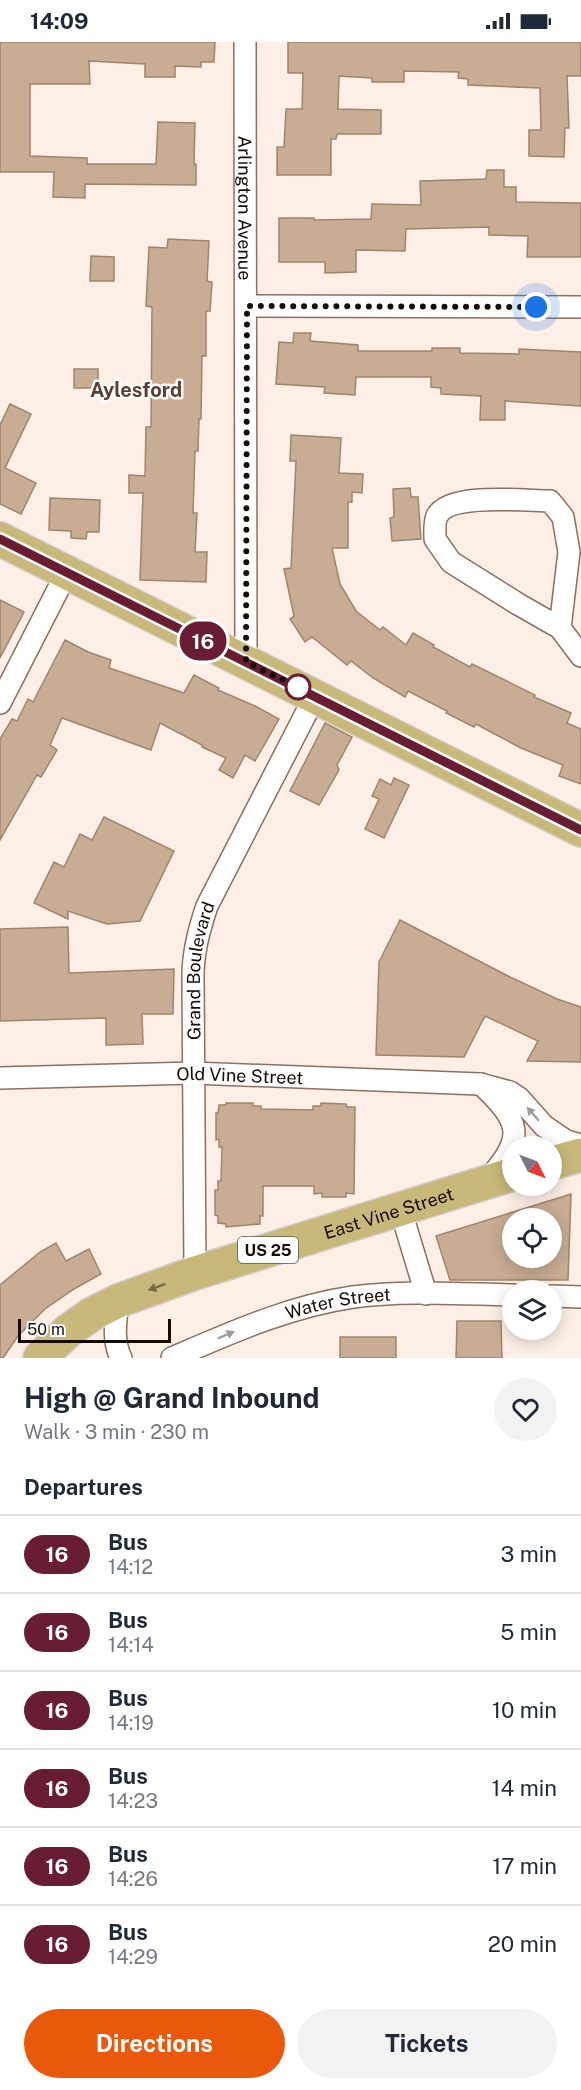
<!DOCTYPE html>
<meta charset="utf-8">
<style>
:root{--surface:#fff;--page:#f2f2f3;--text:#1f2937;--muted:#747a83;--line:#e0e1e3;--accent:#ea580c}
body{margin:0;font-family:"Public Sans",sans-serif;background:var(--page);color:var(--text);height:100vh;display:flex;flex-direction:column;font-size:22px;white-space:nowrap}
*{box-sizing:border-box;margin:0}
p{font-size:20px;color:var(--muted)}
.icon{flex:none;width:33px;height:33px;fill:none;stroke:currentColor;stroke-width:2;stroke-linecap:round;stroke-linejoin:round}
.map{position:relative;height:1316px;overflow:hidden}
.panel{display:flex;flex-direction:column;background:var(--surface);flex:1}
.panel>*{flex:none}
.badge{padding:0 12px;border-radius:20px;font-size:21px;line-height:39px}
.needle{width:39px;rotate:132deg}
.controls{position:absolute;left:502px;top:1094px;display:grid;gap:12px}
.controls a{display:grid;place-items:center;width:60px;height:60px;border-radius:50%;background:var(--surface);box-shadow:0 3px 15px #0003;font-size:30px}
.scale{position:absolute;left:18px;bottom:15px;width:153px;box-sizing:border-box;padding-left:6px;border:3px solid #160b05;border-top:0;font-size:16px;line-height:21px;white-space:nowrap;color:#160b05;-webkit-text-stroke:4px #fefefe;paint-order:stroke}
.you{position:absolute;width:30px;height:30px;margin:-15px;border:4px solid #fff;border-radius:50%;background:#1a73e8;box-shadow:0 0 0 9px #1a73e833}
.map>.badge{position:absolute;translate:-50% -50%;box-shadow:0 0 0 3px #fff}
h2{padding:0 24px;font-size:22px;line-height:54px}
.round{display:grid;place-items:center;flex:none;width:63px;height:63px;border-radius:32px;background:var(--page)}
.headline{display:flex;align-items:center;justify-content:space-between;height:102px;padding:0 24px}
h1{font-size:28px;font-weight:700;line-height:45px}
.button{display:flex;gap:12px;margin-top:auto;padding:12px 24px}
.button a{flex:1;height:69px;border-radius:36px;background:var(--accent);color:#fff;font-size:24px;font-weight:700;line-height:69px;text-align:center}
.button a+a{background:var(--page);color:var(--text)}
ul{padding:0;list-style:none}
li{display:flex;align-items:center;gap:18px;height:78px;padding:0 24px;border-top:2px solid var(--line)}
li div{flex:1}
li b{display:block;font-size:22px}
li em{font-style:normal}
li .badge{min-width:66px;font-weight:700;text-align:center}
.status{display:flex;justify-content:space-between;align-items:center;height:42px;padding:0 30px;background:var(--surface);direction:ltr}
.status svg{height:16px;fill:currentColor}
.map>svg:first-child{display:block}
</style>
<div class="status"><b>14:09</b><svg viewBox="0 0 49 12"><path d="M0 12V9h3v3zM5 12V6h3v6zM10 12V3h3v9zM15 12V0h3v12zM26 1h20v11H26zM47 4h2v5h-2z"/></svg></div>
<div class="map">
<svg width="581" height="1316" viewBox="0 0 581 1316">
<rect width="100%" height="100%" fill="#fdeee6"/>
<g fill="#c8ac93" stroke="#9f846c" stroke-width="1.5" fill-rule="evenodd">
<polygon points="0,0 215,0 214,20 201,20 201,25 175,24 175,35 145,35 145,22 89,19 90,42 30,42 30,114 87,116 87,122 156,122 158,80 195,81 194,122 196,122 196,143 85,142 85,156 53,155 54,130 0,130"/>
<polygon points="288,0 581,0 581,34 567,34 569,86 565,86 564,115 529,114 529,88 541,88 540,46 468,43 468,37 458,36 459,30 404,29 404,40 372,40 372,36 339,34 338,67 381,68 381,92 337,92 336,97 331,97 331,133 277,133 277,105 284,105 286,67 302,67 303,31 288,31"/>
<polygon points="487,128 504,128 504,145 516,145 516,160 581,161 581,215 527,215 528,194 489,193 489,185 406,187 405,209 356,208 356,230 325,231 325,220 279,220 279,176 314,176 314,178 371,177 372,162 421,163 420,139 486,137"/>
<polygon points="168,197 209,199 207,239 212,240 210,269 206,269 206,314 202,314 201,377 199,377 198,409 195,409 193,471 197,471 195,510 207,510 206,540 140,538 143,451 129,451 129,433 145,434 146,385 151,385 152,265 146,264 149,205 167,206"/>
<polygon points="91,214 114,215 114,239 90,239"/>
<polygon points="294,291 311,291 310,299 358,303 358,309 432,309 432,306 460,306 460,311 519,312 519,307 581,310 581,364 505,359 505,378 480,378 481,354 441,352 441,346 431,345 431,335 356,335 355,353 324,351 325,345 276,342 279,300 293,301"/>
<rect x="74" y="327" width="24" height="19"/>
<polygon points="10,362 31,372 5,426 36,441 21,472 0,462 0,383"/>
<polygon points="291,393 341,396 339,431 363,432 362,451 352,450 352,460 348,460 348,506 332,506 340,542 356,569 380,588 383,585 406,603 413,591 434,603 433,605 470,625 472,622 535,653 534,655 571,671 567,681 581,687 581,742 559,734 563,723 521,706 476,682 474,685 446,671 447,669 408,649 405,655 373,636 351,619 347,623 312,595 305,600 290,577 294,574 284,527 291,526 296,419 290,419"/>
<polygon points="410,446 411,455 418,455 421,497 392,499 390,476 394,475 393,447"/>
<polygon points="50,456 100,458 99,490 87,490 86,497 71,496 71,489 49,488"/>
<polygon points="0,558 24,570 0,616"/>
<polygon points="65,598 88,610 111,618 109,626 184,651 194,633 219,646 218,648 255,664 279,677 255,719 245,713 233,736 219,728 226,716 202,705 202,703 160,681 151,708 62,676 50,703 57,708 41,735 37,733 0,798 0,697 12,677 17,679 28,657 33,660"/>
<polygon points="325,681 352,695 337,723 339,728 319,763 290,749"/>
<polygon points="394,736 409,743 384,796 365,787 379,757 372,754 380,737 391,743"/>
<polygon points="104,775 174,809 140,879 107,882 68,869 68,877 34,861 54,820 64,825 80,792 92,798"/>
<polygon points="400,878 508,934 557,957 581,965 581,1020 527,1019 538,999 485,974 464,1015 376,1013 379,920"/>
<polygon points="68,885 69,931 174,927 173,972 142,972 143,1002 106,1003 106,976 0,979 0,887"/>
<polygon points="226,1061 253,1061 253,1064 261,1064 261,1067 313,1068 313,1064 321,1064 321,1061 346,1062 347,1065 355,1065 354,1152 346,1151 346,1155 322,1155 322,1151 314,1152 314,1144 263,1144 263,1174 260,1174 260,1182 226,1185 226,1182 218,1181 218,1174 215,1173 215,1148 218,1148 218,1139 221,1139 222,1105 219,1105 219,1097 216,1098 216,1071 218,1071 219,1063 226,1063"/>
<path d="M571 1152 568 1238H450L436 1194ZM513 1176H552V1215H513Z"/>
<polygon points="56,1201 66,1219 89,1207 101,1232 74,1247 45,1267 18,1294 3,1316 0,1316 0,1243 40,1210"/>
<polygon points="457,1279 501,1279 502,1316 456,1316"/>
<rect x="340" y="1295" width="56" height="21"/>
</g>
<g fill="none" stroke-linecap="round" stroke-linejoin="round">
<g stroke="#8e6e5d" stroke-width="24">
<g id="street">
<path id="s1" d="M245 0 246 620"/>
<polyline points="247,264 581,265"/>
<path d="M560 586 518 562 451 520 435 497C435 491 434 480 437 474 449 450 526 459 550 459L563 475 569 510 560 586 581 614"/>
<polyline points="0,661 67,530"/>
<path id="s2" d="M0 1036 193 1031 480 1042 510 1050 519 1056 544 1084 566 1099 581 1103"/>
<path d="M481 1042C520 1079 527 1095 488 1137"/>
<polyline points="400,1166 426,1252"/>
<path id="s3" d="M195 1231 193 934C193 909 199 887 207 864L315 654"/>
<polyline points="552,1254 581,1255"/>
<path d="M118 1259C116 1278 112 1298 121 1316"/>
<path id="s4" d="M172 1316C230 1291 290 1264 353 1255 406 1248 460 1252 513 1253"/>
</g>
</g>
<g stroke="#d0cecd" stroke-width="36">
<g id="primary">
<polyline points="0,497 581,788"/>
<polyline points="552,1121 581,1113"/>
<path id="s5" d="M40 1316 68 1289 92 1272 118 1259 195 1231 513 1132"/>
</g>
</g>
<use href="#street" stroke="#fff" stroke-width="21"/>
<use href="#primary" stroke="#c8b879" stroke-width="33"/>
</g>
<defs><path id="oneway-solid" d="M-6-.8H1V-3.2L6.5 0L1 3.2V.8H-6Z" transform="scale(1.5)"/></defs>
<g fill="#a29d9b">
<use href="#oneway-solid" transform="translate(533 1072) rotate(-131)"/>
<use href="#oneway-solid" transform="translate(226 1293) rotate(-23)"/>
</g>
<use fill="#786a45" href="#oneway-solid" transform="translate(157 1245) rotate(160)"/>
<g fill="none" stroke-linecap="round" stroke-linejoin="round">
<g stroke="#fff" stroke-width="14">
<polyline id="line" points="0,497 581,788"/>
</g>
<use href="#line" stroke="#691d32" stroke-width="9"/>
<polyline stroke="#160b05" stroke-width="6" stroke-dasharray="0 10.8" points="298,645 300,646 246,620 247,264 536,265"/>
</g>
<circle fill="#fff" stroke="#691d32" stroke-width="3" cx="298" cy="645" r="12"/>
<g text-anchor="middle" dominant-baseline="central" stroke-width="5" stroke-linejoin="round" paint-order="stroke">
<rect fill="#fefefe" stroke="#5c5450" stroke-width="1.5" x="238" y="1195" width="60" height="26" rx="4.5"/>
<g font-size="16" font-weight="bold" fill="#160b05">
<text x="268" y="1208">US 25</text>
</g>
<g font-size="18" fill="#160b05" stroke="#fefefe">
<text stroke="none"><textPath href="#s1" startOffset="166">Arlington Avenue</textPath></text>
<text stroke="none"><textPath href="#s3" startOffset="303">Grand Boulevard</textPath></text>
<text stroke="none"><textPath href="#s2" startOffset="240">Old Vine Street</textPath></text>
<text stroke="none"><textPath href="#s5" startOffset="382">East Vine Street</textPath></text>
<text stroke="none"><textPath href="#s4" startOffset="176">Water Street</textPath></text>
</g>
<g font-size="20" font-weight="bold" fill="#5c3f30" stroke="#fefefe">
<text x="136" y="348">Aylesford</text>
</g>
</g>
</svg>
<div class="controls">
<a><svg class="needle" viewBox="-14 -14 28 28"><path d="M0-13l5 13h-10z" fill="#e53935"/><path d="M0 13l5-13h-10z" fill="#747a83"/></svg></a>
<a><svg class="icon" aria-label="locate" viewBox="0 0 24 24"><circle cx="12" cy="12" r="6"/><path d="M12 2v4M12 18v4M2 12h4M18 12h4"/></svg></a>
<a><svg class="icon" aria-label="layers" viewBox="0 0 24 24"><path d="M12 4l9 5-9 5-9-5zM3 14l9 5 9-5"/></svg></a>
</div>
<div class="scale">50 m</div>
<div class="you" style="left:536px;top:265px"></div>
<b class="badge" style="left:203px;top:599px;background:#691d32;color:#fff">16</b>
</div>
<section class="panel">
<div class="headline"><div><h1>High @ Grand Inbound</h1><p>Walk · 3 min · 230 m</p></div><a class="round"><svg class="icon" aria-label="heart" viewBox="0 0 24 24"><path d="M12 20l-8-8c-3-5 5-10 8-4 3-6 11-1 8 4z"/></svg></a></div>
<h2>Departures</h2>
<ul>
<li><span class="badge" style="background:#691d32;color:#fff">16</span><div><b>Bus</b><p>14:12</p></div><em>3 min</em></li>
<li><span class="badge" style="background:#691d32;color:#fff">16</span><div><b>Bus</b><p>14:14</p></div><em>5 min</em></li>
<li><span class="badge" style="background:#691d32;color:#fff">16</span><div><b>Bus</b><p>14:19</p></div><em>10 min</em></li>
<li><span class="badge" style="background:#691d32;color:#fff">16</span><div><b>Bus</b><p>14:23</p></div><em>14 min</em></li>
<li><span class="badge" style="background:#691d32;color:#fff">16</span><div><b>Bus</b><p>14:26</p></div><em>17 min</em></li>
<li><span class="badge" style="background:#691d32;color:#fff">16</span><div><b>Bus</b><p>14:29</p></div><em>20 min</em></li>
</ul>
<div class="button"><a>Directions</a><a>Tickets</a></div>
</section>
